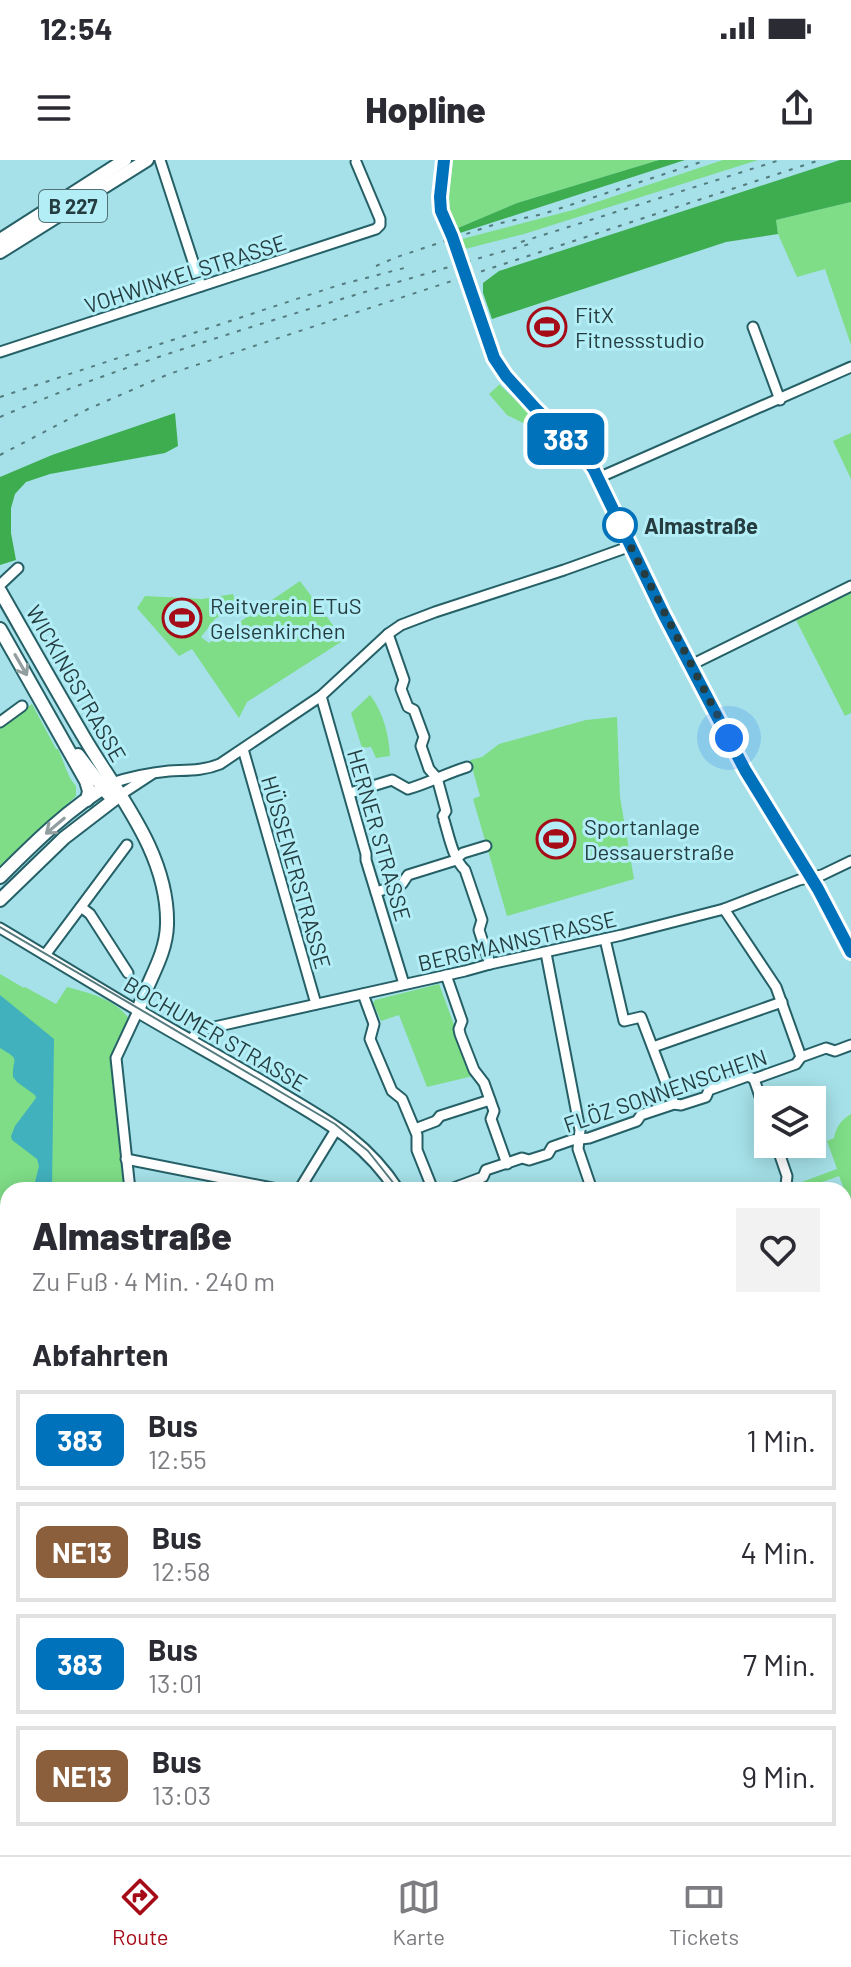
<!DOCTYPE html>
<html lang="de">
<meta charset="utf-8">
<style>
:root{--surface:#fff;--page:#f2f2f3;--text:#2b2b33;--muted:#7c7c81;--line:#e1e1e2;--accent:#a50c18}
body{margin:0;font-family:Barlow,sans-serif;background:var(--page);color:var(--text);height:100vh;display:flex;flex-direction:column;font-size:30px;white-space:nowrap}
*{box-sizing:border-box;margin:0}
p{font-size:26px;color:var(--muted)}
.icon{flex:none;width:44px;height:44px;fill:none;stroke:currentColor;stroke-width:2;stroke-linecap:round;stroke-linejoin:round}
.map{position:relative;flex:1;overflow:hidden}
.sheet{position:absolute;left:0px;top:1022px;width:852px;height:674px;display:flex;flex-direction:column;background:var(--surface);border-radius:24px 24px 0 0;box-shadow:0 4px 20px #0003}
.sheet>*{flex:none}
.badge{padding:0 16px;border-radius:12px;font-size:28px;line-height:52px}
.fabs{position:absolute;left:754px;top:926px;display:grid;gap:16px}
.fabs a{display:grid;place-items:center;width:72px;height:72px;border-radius:0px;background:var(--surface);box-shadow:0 4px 20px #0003;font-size:40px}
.you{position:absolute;width:40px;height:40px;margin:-20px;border:6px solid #fff;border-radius:50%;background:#1a73e8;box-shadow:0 0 0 12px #1a73e833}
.map>.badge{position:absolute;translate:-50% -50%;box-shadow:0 0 0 4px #fff}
h2{padding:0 32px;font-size:30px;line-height:72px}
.round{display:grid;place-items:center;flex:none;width:84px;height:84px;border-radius:0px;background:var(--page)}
.head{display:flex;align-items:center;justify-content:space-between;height:136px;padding:0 32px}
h1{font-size:38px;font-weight:800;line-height:60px}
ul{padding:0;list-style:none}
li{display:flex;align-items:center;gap:24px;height:100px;margin:0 16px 12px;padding:0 16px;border:4px solid var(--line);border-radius:0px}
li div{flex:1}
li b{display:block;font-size:30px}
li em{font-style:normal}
li .badge{min-width:88px;font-weight:700;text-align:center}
.status{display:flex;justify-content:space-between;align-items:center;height:56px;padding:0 40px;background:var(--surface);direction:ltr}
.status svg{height:22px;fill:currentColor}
header{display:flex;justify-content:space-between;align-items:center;height:104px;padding:0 32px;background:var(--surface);font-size:36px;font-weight:800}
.tab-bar{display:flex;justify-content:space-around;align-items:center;height:112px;border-top:2px solid var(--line);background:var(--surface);font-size:22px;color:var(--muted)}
.tab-bar a{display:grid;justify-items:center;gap:4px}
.tab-bar .current{color:var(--accent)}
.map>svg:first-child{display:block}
</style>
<div class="status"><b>12:54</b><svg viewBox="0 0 49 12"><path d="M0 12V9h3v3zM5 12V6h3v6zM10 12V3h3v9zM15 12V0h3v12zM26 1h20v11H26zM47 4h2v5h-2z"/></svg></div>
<header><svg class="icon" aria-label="menu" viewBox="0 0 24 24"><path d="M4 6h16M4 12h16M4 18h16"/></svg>Hopline<svg class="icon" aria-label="share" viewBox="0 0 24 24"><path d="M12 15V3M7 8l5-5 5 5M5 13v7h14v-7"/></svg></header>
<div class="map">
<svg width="851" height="1695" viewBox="0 0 851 1695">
<rect width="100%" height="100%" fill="#a6e1e9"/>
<g fill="#7edd86">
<polygon points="453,0 659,0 517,43 458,68 447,49"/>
<polygon points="723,0 758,0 524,74 465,89 462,79 573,50"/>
<polygon points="851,42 851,185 825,109 797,117 778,74 776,60"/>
<polygon points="500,224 500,225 555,279 507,255 489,234"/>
<polygon points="851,273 851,319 833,281"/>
<polygon points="300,421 344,480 247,542 239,558 192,489 179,496 137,448 145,436 202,439 233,434 236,444 215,459 201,477 209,483"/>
<polygon points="851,433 851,553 845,556 796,460"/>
<path d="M370 535C383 552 389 574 390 596L376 598 371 587 362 588 351 553Z"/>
<path d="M32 544 56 589H58C64 601 67 617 76 626V636L0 706V567Z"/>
<polygon points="617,557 620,637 634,719 507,756 473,639 480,636 470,600 482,597 499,584 586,560"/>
<path d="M0 814 24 828 25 827 56 844 67 827C90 833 117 840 130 860L115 884 111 902 127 1030H8V1266H0Z"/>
<polygon points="439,824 473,916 427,927 399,855 381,861 373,843 375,840"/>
<path d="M851 954V1047L839 1016 801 1030 799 1023 837 1009 827 981 834 978C836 967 841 960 851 954Z"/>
<polygon points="516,1688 548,1688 553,1694 559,1688 772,1688 770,1695 522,1695"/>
</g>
<g fill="#3ead4f">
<polygon points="659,0 685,0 460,73 458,68 517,43"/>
<polygon points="840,0 851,0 851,42 776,60 778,74 726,82 492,159 483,133 483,123 499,111"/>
<polygon points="175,253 178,286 165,293 50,314 26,322 15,334 11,348 11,373 16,400 0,405 0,317 52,295"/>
<polygon points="148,1688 516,1688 522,1695 146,1695"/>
</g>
<path fill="#41b1bd" d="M0 835 54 879 52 1030H33L39 1006 37 999 12 980 11 976 15 966 36 938 35 935 17 922 13 917C12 896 22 901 0 888Z"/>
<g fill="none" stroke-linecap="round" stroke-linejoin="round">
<g stroke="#266067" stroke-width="13">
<g id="minor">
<polyline points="160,0 201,126"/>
<polyline points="753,167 780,240"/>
<polyline points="0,192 376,69 380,65 380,59 356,2"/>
<polyline points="598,318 851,207"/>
<polyline points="0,425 18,408"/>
<polyline points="388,474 404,520 401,529 408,547 414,550 424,577 421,586 429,609 437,618 446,651 443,656"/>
<polyline points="691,505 851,426"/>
<polyline points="321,536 366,694 366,700 404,824"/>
<polyline points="0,562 22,546"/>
<polyline points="243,589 316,844"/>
<path d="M112 623C130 617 149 613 169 611 187 610 203 611 220 604L321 536 388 474 401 465 435 452 564 410 631 386"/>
<path d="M350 633 392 620 408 629C429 623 447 613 467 607"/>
<polyline points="120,635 152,614"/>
<path d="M444 660C449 676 453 699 465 710L482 760 479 770 490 804"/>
<polyline points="376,732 402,724 408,715 453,701 463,693 486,686"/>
<polyline points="81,747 90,754 128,813"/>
<polyline points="724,749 776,827 801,897"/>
<polyline points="0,768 138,851 116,898 130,1030"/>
<polyline points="605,779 624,861 641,857 674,944"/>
<polyline points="546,793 580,970 578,989 592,1030"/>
<polyline points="45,795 127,685"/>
<polyline points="446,815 462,861 459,869 460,874 474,910 484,923 494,951 491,959 507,1004"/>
<polyline points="363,834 374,864 370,879 392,931 402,939 417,975 417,990 433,1030"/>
<polyline points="190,882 196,873 201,870 465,811 490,804 622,775 724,749 799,720 822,715 851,701"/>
<polyline points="653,887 782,842"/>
<polyline points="754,919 768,960"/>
<polyline points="415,969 436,961 440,956 490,940"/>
<polyline points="776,984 787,1016 786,1025 792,1030"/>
<polyline points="126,999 282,1030"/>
<polyline points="299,1030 337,968"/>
<polyline points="448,1030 483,1017 486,1010 522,998 529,1000 548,994 552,987 572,980 589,978 637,961 641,955 674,944 681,945 706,937 709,930 748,916 754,919 796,904 801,897 826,888 835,891 851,885"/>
<polyline points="844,1124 851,1122"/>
<polyline points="844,1206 851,1220"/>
<polyline points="0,1267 8,1267"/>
<polyline points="844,1304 851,1297"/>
<polyline points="844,1509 851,1502"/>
<polyline points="0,1648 8,1647"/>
<polyline points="102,1688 105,1695"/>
<polyline points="778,1695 780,1688"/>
</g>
</g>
<g stroke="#266067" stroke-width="16">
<g id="major">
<path d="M444 0 440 37 441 51 452 76 494 198C512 228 540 253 565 277 575 288 586 297 594 310L648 423 745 610 818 729 851 792"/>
<polyline points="0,80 125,0"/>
<polyline points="0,92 147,0"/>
<path d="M0 431C28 480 56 530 85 579 119 636 169 695 167 765 166 797 147 821 138 851 185 879 234 905 281 934 328 962 366 982 397 1030"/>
<polyline points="0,469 86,621 89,631 87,640"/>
<polyline points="78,595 108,634"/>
<path d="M0 717C34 683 70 647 112 623"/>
<polyline points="0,740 64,678 120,635"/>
<polyline points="844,1531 851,1533"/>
</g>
</g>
<use href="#minor" stroke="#fff" stroke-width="9"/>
<use href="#major" stroke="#fff" stroke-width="12"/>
<g stroke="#557b7f" stroke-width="2">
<polyline points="0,767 335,964 368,991 399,1030"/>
<polyline points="844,1530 851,1532"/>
</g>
<g stroke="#557b7f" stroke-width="2" stroke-dasharray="4 8" stroke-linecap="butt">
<polyline points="521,82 780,0"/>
<polyline points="376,106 397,97 496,64 543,54 707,0"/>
<polyline points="0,237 339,125 408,107"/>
<path d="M0 257C85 220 175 191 264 163 354 135 443 108 533 83"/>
<polyline points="0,295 88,249 169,214 820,0"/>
</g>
</g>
<defs><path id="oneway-shaft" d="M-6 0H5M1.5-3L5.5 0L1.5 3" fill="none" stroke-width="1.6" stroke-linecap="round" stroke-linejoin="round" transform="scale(2)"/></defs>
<g stroke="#929ea0">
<use href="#oneway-shaft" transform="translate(21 505) rotate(60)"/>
<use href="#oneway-shaft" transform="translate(55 666) rotate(140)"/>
</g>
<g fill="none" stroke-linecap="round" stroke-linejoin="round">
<g stroke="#fff" stroke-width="18">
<polyline id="line" points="444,0 440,37 441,51 452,76 494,198 506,216 535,248 586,298 594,310 664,455 745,610 818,729 851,792"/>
</g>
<use href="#line" stroke="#0072bc" stroke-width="12"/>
<polyline stroke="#253d40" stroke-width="8" stroke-dasharray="0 14.4" points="620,365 619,364 729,578"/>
</g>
<defs>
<g id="stadium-ring" transform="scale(2)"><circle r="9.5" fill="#b3eef6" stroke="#a50c18" stroke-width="1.5"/><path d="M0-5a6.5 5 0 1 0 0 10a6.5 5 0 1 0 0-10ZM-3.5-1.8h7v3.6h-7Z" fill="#a50c18"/></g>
</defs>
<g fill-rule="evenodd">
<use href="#stadium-ring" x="547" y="167"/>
<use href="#stadium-ring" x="182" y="458"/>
<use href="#stadium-ring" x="556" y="679"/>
</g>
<circle fill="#fff" stroke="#0072bc" stroke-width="4" cx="620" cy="365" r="16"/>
<g text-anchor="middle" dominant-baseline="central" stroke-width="6" stroke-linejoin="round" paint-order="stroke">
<rect fill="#b3eef6" stroke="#507277" stroke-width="2" x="39" y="30" width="68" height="32" rx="6"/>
<g font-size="20" font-weight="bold" fill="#253d40">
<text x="73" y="46">B 227</text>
</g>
<g font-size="22" fill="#253d40" stroke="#b3eef6">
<text transform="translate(185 113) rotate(-18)">VOHWINKELSTRASSE</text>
<text transform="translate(77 523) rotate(60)">WICKINGSTRASSE</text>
<text transform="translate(380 675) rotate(74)">HERNER STRASSE</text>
<text transform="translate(297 712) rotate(74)">HÜSSENERSTRASSE</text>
<text transform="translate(517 780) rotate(-13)">BERGMANNSTRASSE</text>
<text transform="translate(216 873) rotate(30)">BOCHUMER STRASSE</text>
<text transform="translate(665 930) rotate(-19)">FLÖZ SONNENSCHEIN</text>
</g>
<g font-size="22" fill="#253d40" stroke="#b3eef6" text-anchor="start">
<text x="575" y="154">FitX<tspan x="575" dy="25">Fitnessstudio</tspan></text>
<text x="210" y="445">Reitverein ETuS<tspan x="210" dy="25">Gelsenkirchen</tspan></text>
<text x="584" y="666">Sportanlage<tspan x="584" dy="25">Dessauerstraße</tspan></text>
</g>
<g font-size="22" font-weight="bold" fill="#253d40" stroke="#b3eef6" text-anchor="start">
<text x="644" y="365">Almastraße</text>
</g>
</g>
</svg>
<div class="fabs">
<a><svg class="icon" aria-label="layers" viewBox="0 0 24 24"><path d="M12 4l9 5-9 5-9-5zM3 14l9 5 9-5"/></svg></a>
</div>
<div class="you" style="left:729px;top:578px"></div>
<b class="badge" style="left:566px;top:279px;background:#0072bc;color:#fff">383</b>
<section class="sheet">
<div class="head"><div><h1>Almastraße</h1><p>Zu Fuß · 4 Min. · 240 m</p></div><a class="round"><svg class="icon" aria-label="heart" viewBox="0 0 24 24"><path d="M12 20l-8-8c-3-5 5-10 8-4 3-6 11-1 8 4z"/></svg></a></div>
<h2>Abfahrten</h2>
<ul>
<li><span class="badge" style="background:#0072bc;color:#fff">383</span><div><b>Bus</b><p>12:55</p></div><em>1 Min.</em></li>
<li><span class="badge" style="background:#8b5e3c;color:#fff">NE13</span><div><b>Bus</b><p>12:58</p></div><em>4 Min.</em></li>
<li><span class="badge" style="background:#0072bc;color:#fff">383</span><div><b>Bus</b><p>13:01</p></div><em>7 Min.</em></li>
<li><span class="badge" style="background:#8b5e3c;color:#fff">NE13</span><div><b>Bus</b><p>13:03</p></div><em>9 Min.</em></li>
</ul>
</section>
</div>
<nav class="tab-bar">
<a class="current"><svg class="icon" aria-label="directions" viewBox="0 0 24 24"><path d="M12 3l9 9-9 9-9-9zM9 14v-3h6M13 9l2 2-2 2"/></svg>Route</a>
<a><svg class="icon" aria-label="map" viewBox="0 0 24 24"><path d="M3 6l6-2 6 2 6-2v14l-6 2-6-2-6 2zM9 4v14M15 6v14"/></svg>Karte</a>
<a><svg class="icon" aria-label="tickets" viewBox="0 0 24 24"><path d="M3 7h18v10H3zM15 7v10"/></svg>Tickets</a>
</nav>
